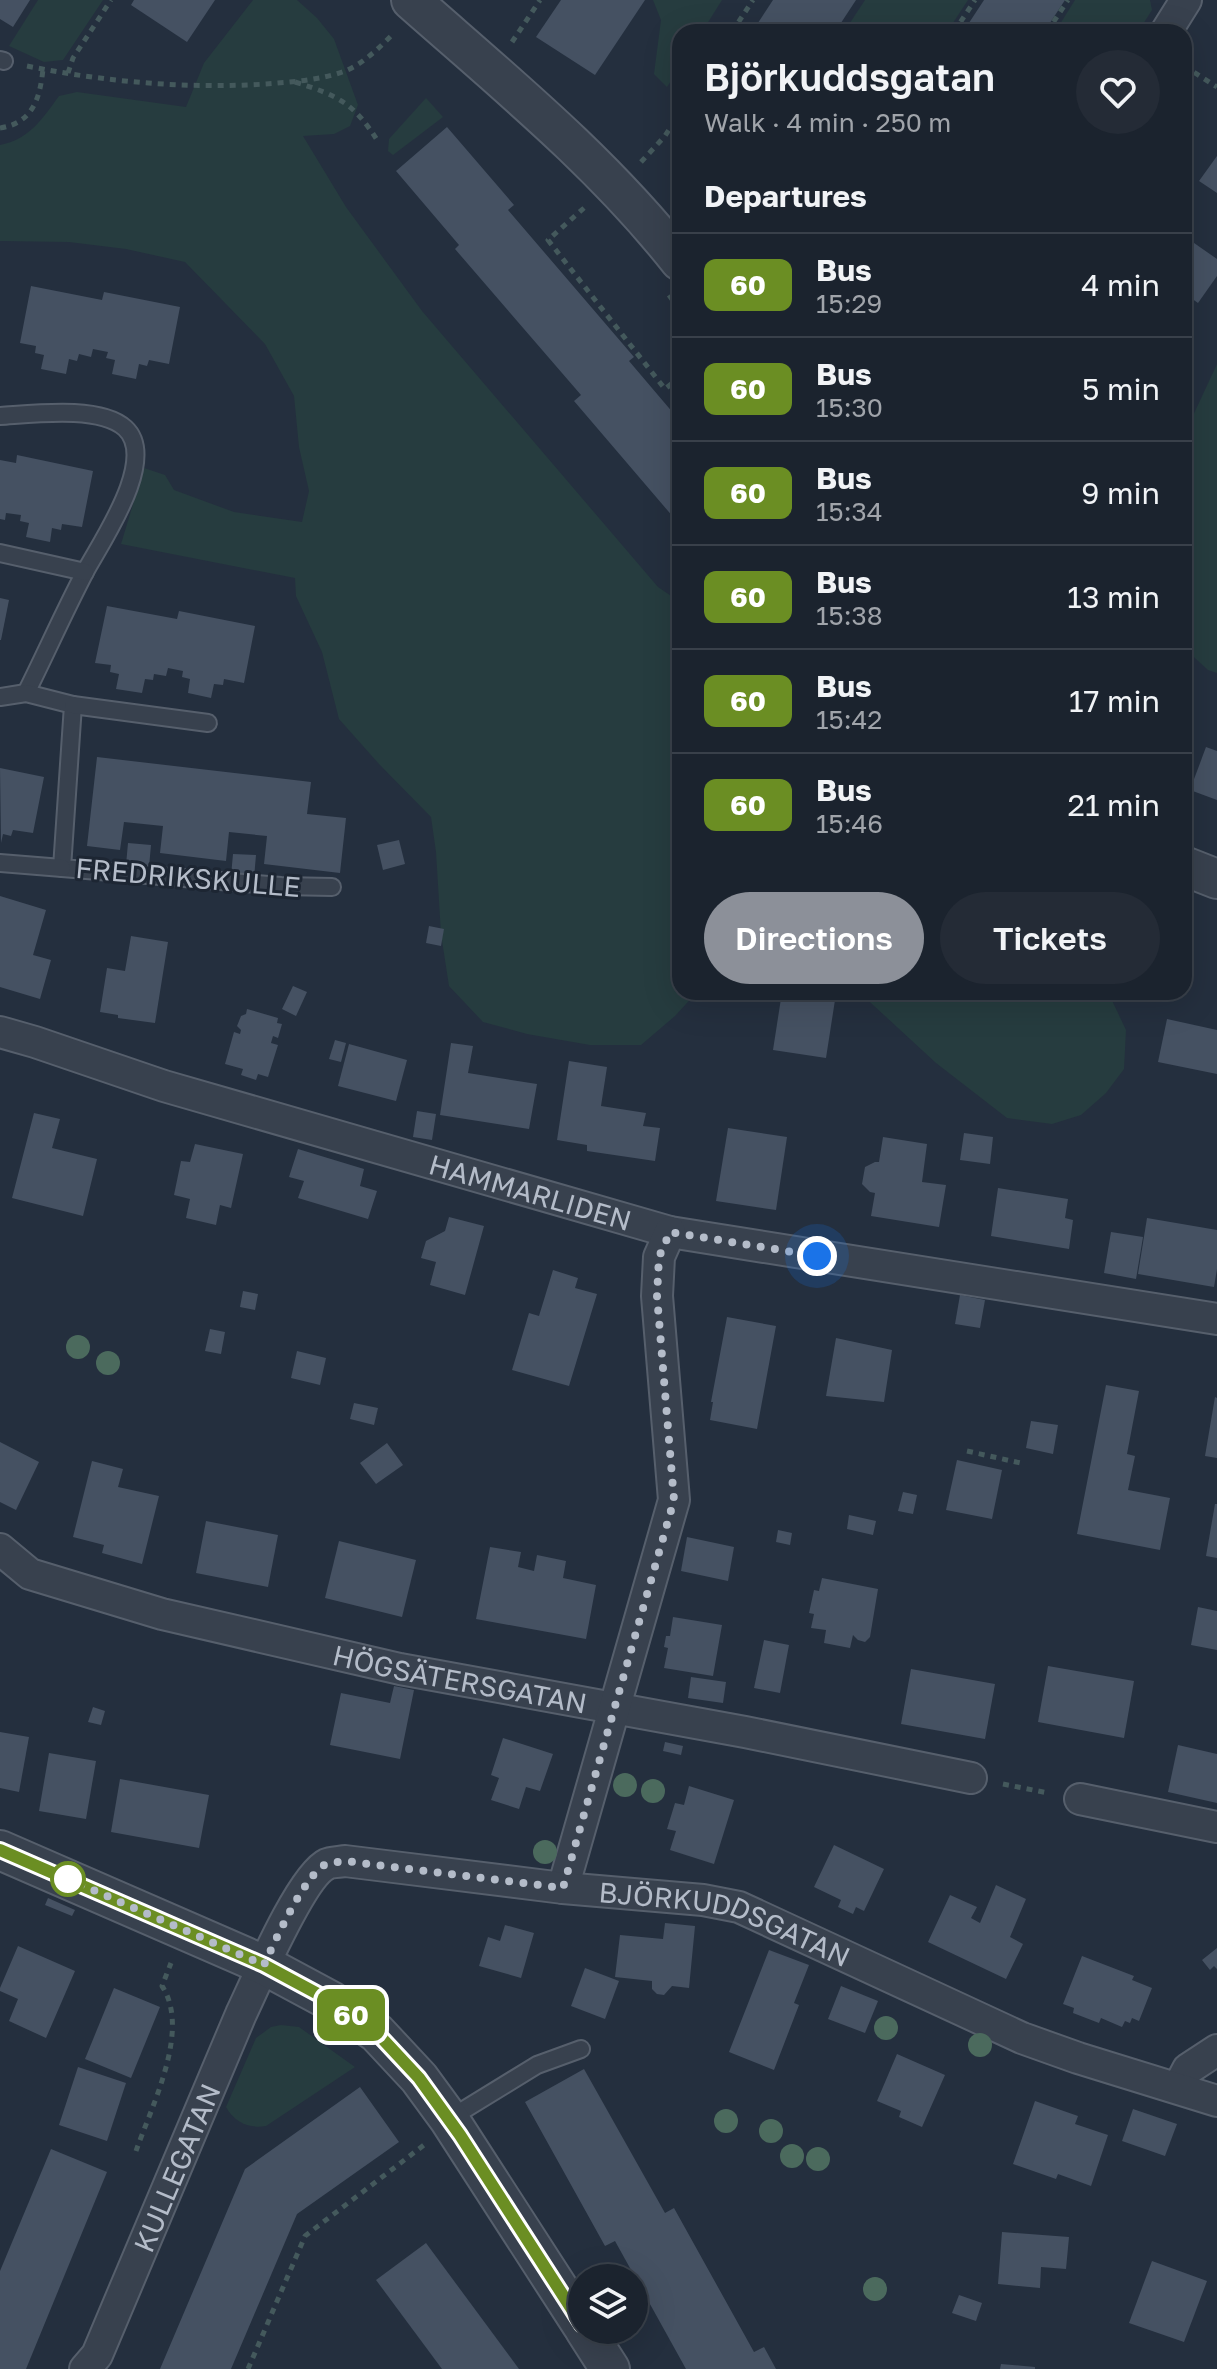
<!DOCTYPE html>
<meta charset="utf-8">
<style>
:root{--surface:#1b232e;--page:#242b36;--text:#f1f3f6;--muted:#a0a4aa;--line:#39404a;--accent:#8c9099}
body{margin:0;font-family:"Golos Text",sans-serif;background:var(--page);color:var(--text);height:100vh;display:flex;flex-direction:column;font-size:30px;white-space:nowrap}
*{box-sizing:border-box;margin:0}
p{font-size:26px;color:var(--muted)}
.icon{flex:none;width:44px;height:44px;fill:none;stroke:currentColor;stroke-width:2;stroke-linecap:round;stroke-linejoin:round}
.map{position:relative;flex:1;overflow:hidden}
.drawer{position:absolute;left:672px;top:24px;width:520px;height:976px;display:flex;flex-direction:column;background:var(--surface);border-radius:24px;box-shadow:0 8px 32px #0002,0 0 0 2px var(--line)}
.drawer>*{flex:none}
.badge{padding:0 16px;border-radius:12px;font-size:28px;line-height:52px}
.fabs{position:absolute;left:568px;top:2264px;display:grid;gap:16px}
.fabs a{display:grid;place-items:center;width:80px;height:80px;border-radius:50%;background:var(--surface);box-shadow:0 8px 32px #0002,0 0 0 2px var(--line);font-size:40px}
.you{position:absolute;width:40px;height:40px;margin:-20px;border:6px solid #fff;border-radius:50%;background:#1a73e8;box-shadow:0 0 0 12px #1a73e833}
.map>.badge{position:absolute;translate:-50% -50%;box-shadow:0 0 0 4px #fff}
h2{padding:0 32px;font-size:30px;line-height:72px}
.round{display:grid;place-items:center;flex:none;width:84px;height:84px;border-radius:42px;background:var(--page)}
.overview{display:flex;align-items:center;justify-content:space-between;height:136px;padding:0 32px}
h1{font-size:38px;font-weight:600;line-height:60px}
.button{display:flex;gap:16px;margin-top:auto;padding:16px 32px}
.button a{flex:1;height:92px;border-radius:48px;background:var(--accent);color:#fff;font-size:32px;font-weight:600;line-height:92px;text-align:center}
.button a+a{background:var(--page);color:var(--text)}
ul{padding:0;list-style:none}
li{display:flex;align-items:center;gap:24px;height:104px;padding:0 32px;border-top:2px solid var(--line)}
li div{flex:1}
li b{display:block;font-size:30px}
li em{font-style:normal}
li .badge{min-width:88px;font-weight:700;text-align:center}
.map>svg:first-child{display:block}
</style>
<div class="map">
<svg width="1217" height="2369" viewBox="0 0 1217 2369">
<rect width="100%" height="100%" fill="#242f3e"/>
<g fill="#263c3f">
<polygon points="38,0 103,0 63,60 44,62 9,46"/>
<path d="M253 0H297L317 18 334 39 358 105 350 126 334 134 303 136 346 207 422 311 658 587 680 602V992H697L675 1016 641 1045H590L527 1034 483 1022 449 986 441 934 436 852 431 817 379 764 339 719 322 652 296 596 295 578 121 544 144 468 165 475 174 490 234 512 302 522 309 491 299 447 294 396 265 344 185 262 126 249 69 242 0 241V145C29 140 43 118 59 96L77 92 186 107 204 63Z"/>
<polygon points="653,0 722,0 702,32 680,32 680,67 667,87 654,74 661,20"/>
<polygon points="865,0 968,0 947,32 844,32"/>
<polygon points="1075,0 1150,0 1152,10 1138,32 1055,32"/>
<polygon points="426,98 443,117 393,155 388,151 389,139"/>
<polygon points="1217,364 1217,673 1208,670 1184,648 1184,435"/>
<polygon points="859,992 1108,992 1126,1030 1124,1069 1106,1093 1081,1115 1052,1124 1007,1118 936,1063"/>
<path d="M281 2025 299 2027 355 2067 266 2126C249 2129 234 2122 226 2107L256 2038 271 2027Z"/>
</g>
<g fill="#455162">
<polygon points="0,0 30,0 13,27 0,19"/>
<polygon points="134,0 215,0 187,42 131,5"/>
<polygon points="561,0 645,0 595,75 536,37"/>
<polygon points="773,0 856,0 835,32 752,32"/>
<polygon points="984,0 1065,0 1044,32 963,32"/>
<polygon points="447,127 514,205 508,210 634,357 629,361 680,421 680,525 574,401 581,395 455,249 459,245 396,171"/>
<polygon points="1217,156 1217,193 1199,181"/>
<polygon points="1184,236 1217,259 1217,276 1198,303 1184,293"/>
<polygon points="31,286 102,300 104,292 180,307 169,364 149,360 147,366 139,364 136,379 112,374 115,360 106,358 108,352 93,349 91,357 79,354 77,361 69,359 66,374 41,369 44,355 35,353 36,346 20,343"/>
<polygon points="17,455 93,471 82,527 62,524 61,530 52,528 50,542 26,537 29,523 20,521 21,515 6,513 5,520 0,519 0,460 16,463"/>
<polygon points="0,598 9,600 1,640 0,640"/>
<polygon points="107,606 177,619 179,611 255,626 244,683 224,679 223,685 214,684 211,698 188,693 190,679 182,677 183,671 168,668 166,676 154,674 153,680 145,679 142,693 116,689 119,674 110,672 111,665 95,663"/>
<polygon points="1206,747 1217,751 1217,800 1190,790"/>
<polygon points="97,757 311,782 307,814 346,818 340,873 264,864 267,836 229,832 226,861 160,853 163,826 124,822 120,850 87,846"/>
<polygon points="0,768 44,777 33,833 13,830 11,836 3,834 1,843"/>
<polygon points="399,840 405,864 383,870 377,845"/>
<polygon points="128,843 151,845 149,867 126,865"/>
<polygon points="233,854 256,855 254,878 231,876"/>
<polygon points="0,896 46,910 33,955 51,960 40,999 0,987"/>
<polygon points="429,926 444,929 441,946 426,943"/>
<polygon points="131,936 168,942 155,1023 118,1018 118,1015 100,1012 107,968 125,971"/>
<polygon points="293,986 307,992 296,1016 282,1009"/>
<polygon points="782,992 835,1000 826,1058 773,1050"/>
<polygon points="247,1009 278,1018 277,1023 282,1024 278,1038 273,1036 271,1043 278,1045 268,1077 258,1074 256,1080 241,1075 243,1069 225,1064 234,1032 240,1034 241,1030 237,1026 241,1016 246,1014"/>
<polygon points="1167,1019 1217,1030 1217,1074 1158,1062"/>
<polygon points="335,1040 346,1043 341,1062 329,1059"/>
<polygon points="451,1043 473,1046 468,1073 537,1084 529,1129 440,1115"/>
<polygon points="349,1044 407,1060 396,1101 338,1086"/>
<polygon points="569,1061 607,1067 601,1106 646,1113 643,1126 660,1128 655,1161 587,1151 587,1145 557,1140"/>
<polygon points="417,1111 436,1114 432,1140 413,1137"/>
<polygon points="34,1113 60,1119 52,1148 97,1159 83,1216 12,1198"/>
<polygon points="728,1128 787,1137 776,1210 716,1201"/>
<polygon points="964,1133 993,1137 990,1164 960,1160"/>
<polygon points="883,1137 927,1144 922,1182 946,1185 939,1227 871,1216 875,1193 870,1192 862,1184 865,1167 875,1162 879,1162"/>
<polygon points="195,1144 243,1154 231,1208 220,1205 216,1225 186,1218 190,1199 174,1195 181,1161 190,1162"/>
<polygon points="298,1149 364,1169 360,1186 377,1191 368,1219 298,1198 304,1181 289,1177"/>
<polygon points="998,1188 1068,1199 1065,1218 1073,1220 1069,1249 991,1236"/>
<polygon points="449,1217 484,1226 465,1295 430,1285 436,1262 421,1258 426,1241 445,1231"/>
<polygon points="1147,1218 1217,1230 1217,1269 1214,1287 1138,1274"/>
<polygon points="1111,1232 1143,1237 1136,1279 1104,1273"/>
<polygon points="553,1270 578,1278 575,1288 597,1294 569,1386 512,1370 529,1313 539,1316"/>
<polygon points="243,1291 258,1294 255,1310 240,1307"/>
<polygon points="960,1295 985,1300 980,1328 955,1324"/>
<polygon points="727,1317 776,1326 757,1429 710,1420 713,1402 711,1402"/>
<polygon points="210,1329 225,1332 221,1354 205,1351"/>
<polygon points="836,1338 892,1350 884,1402 826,1396"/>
<polygon points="297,1351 326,1358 320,1385 291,1378"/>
<polygon points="1106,1385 1139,1391 1127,1454 1135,1456 1128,1490 1170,1498 1160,1550 1077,1534"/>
<polygon points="1215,1397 1217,1398 1217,1458 1205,1456"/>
<polygon points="354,1403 378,1408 374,1425 350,1419"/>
<polygon points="1031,1421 1058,1425 1053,1454 1026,1448"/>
<polygon points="0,1442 39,1462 16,1510 0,1502"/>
<polygon points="387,1443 403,1465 376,1484 360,1463"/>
<polygon points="957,1460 1002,1470 992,1519 946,1510"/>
<polygon points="92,1461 123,1469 118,1487 159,1496 142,1564 102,1553 104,1545 73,1537"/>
<polygon points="903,1492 917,1495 913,1514 898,1511"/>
<polygon points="1215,1504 1217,1504 1217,1558 1206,1556"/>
<polygon points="849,1515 876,1521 873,1535 847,1529"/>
<polygon points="206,1521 278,1535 268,1587 196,1573"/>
<polygon points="778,1530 792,1533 790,1545 776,1542"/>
<polygon points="687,1537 734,1547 728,1581 681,1571"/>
<polygon points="339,1541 416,1560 402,1617 325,1598"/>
<polygon points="490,1547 521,1552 518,1567 534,1571 537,1555 566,1561 563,1578 596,1585 586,1639 476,1619"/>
<polygon points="822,1578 878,1589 870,1637 865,1642 858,1640 853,1635 850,1648 824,1643 826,1630 811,1628 814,1614 809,1613 814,1590 819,1591"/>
<polygon points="1198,1607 1217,1611 1217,1650 1191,1645"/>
<polygon points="673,1617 722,1625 713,1676 664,1668 668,1648 664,1647 666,1636 670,1636"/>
<polygon points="764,1640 789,1645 780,1693 754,1688"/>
<polygon points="1048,1666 1134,1681 1124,1738 1038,1722"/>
<polygon points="911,1669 995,1684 985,1739 901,1724"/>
<polygon points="691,1677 726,1682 723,1703 688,1698"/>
<polygon points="394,1686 414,1690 400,1759 330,1745 341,1693 390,1703"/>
<polygon points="93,1707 105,1711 101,1725 88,1722"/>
<polygon points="0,1732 29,1737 19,1792 0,1788"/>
<polygon points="503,1738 553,1754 540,1791 526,1787 519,1809 491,1800 499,1778 491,1775"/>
<polygon points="665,1742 683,1746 681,1755 663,1751"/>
<polygon points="1178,1745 1217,1754 1217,1803 1168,1792"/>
<polygon points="49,1753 96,1761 86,1819 39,1811"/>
<polygon points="120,1779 209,1795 199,1848 111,1832"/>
<polygon points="689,1786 734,1800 714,1864 670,1850 676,1831 667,1829 675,1803 684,1805"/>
<polygon points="834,1845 884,1869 864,1911 856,1907 853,1914 838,1907 841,1900 814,1887"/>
<polygon points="996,1885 1026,1899 1010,1937 1023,1944 1006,1979 928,1942 950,1895 977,1907 971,1918 980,1923"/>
<polygon points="48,1898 75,1910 72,1916 45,1905"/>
<polygon points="665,1923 695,1926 689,1988 672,1986 664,1995 657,1994 652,1989 652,1981 615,1977 620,1935 663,1939"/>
<polygon points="505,1925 534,1933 521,1978 479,1966 488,1937 500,1941"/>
<polygon points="18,1946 75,1971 46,2038 9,2021 18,1999 0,1991 0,1988"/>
<polygon points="1217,1948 1217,1969 1214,1966 1210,1970 1202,1960"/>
<polygon points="769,1950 809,1965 794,2003 799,2005 774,2070 729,2052"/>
<polygon points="1082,1956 1134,1976 1132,1980 1152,1988 1139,2021 1132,2018 1130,2023 1125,2021 1122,2027 1101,2018 1099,2023 1073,2013 1074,2008 1063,2004"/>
<polygon points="585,1968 619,1981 605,2019 571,2006"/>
<polygon points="841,1986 878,2001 865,2033 828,2019"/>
<polygon points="114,1988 160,2007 131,2078 85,2059"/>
<polygon points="897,2054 945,2075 922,2127 899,2117 901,2111 877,2101"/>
<polygon points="78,2067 126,2083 107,2141 59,2125"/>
<polygon points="584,2069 665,2213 674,2208 754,2352 764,2347 776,2369 686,2369 615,2241 605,2246 525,2102"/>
<polygon points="360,2087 399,2142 297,2214 231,2369 160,2369 245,2169"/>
<polygon points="1035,2101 1078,2116 1075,2124 1108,2135 1091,2186 1058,2174 1056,2179 1013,2164"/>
<polygon points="1133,2109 1177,2124 1165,2156 1122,2141"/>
<polygon points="51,2149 107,2172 26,2369 0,2369 0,2271"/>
<polygon points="1002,2232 1069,2237 1066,2269 1041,2267 1040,2288 998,2284"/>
<polygon points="426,2243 519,2369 442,2369 376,2280"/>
<polygon points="1152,2261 1207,2281 1184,2342 1129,2323"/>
<polygon points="959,2295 982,2303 976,2321 952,2313"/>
<polygon points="1001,2364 1035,2367 1035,2369 1000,2369"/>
</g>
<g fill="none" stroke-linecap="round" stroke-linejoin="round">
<g stroke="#565f6c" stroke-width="20">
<g id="service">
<polyline points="0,60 4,61"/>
<path d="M0 416C32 414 100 405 125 428 159 459 101 542 85 572 64 612 46 653 26 693"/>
<polyline points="0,553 85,572"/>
<polyline points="0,697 26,693 73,705 62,868 281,886 332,887"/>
<polyline points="73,705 208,723"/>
<polyline points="0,863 62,868"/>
<polyline points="449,2119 537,2065 581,2049"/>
</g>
</g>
<g stroke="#565f6c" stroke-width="34">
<g id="minor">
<polyline points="1166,32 1186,0"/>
<path id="s1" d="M0 1032 35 1042 164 1086 670 1232 1217 1319"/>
<path id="s2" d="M0 1549 30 1574 162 1614 400 1669 745 1732 971 1778"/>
<polyline points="1080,1799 1217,1827"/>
<polyline points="563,1888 674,1500 657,1296 659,1257 670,1232"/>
<polyline points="1178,2088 1188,2069 1217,2050"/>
<path id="s3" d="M85 2369 97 2355 241 2014C255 1985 301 1876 327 1864 331 1862 340 1862 345 1861L563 1888 703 1900 739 1907 1022 2038 1078 2058 1217 2101"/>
</g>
</g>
<g stroke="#565f6c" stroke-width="42">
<g id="tertiary">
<path d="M411 0C505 83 602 162 680 261"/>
<polyline points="1184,866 1217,879"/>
<polyline points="0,1850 264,1965 331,2001 377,2033 419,2078 449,2119 582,2325"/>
<polyline points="585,2330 610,2369"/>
</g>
</g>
<g stroke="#44595c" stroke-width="5" stroke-dasharray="6 6" stroke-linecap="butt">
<polyline points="732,32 753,0"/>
<polyline points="954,32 975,0"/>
<polyline points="1047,32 1068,0"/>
<polyline points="512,42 540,0"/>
<path d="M27 66C106 82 186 89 266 84 292 82 321 80 345 71 363 64 380 47 394 33"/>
<polyline points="1184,66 1217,87"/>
<polyline points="68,73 73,58 111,0"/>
<path d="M295 82C339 96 354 103 379 143"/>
<path d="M0 128C33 123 40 98 43 69"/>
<polyline points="641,162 665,136 680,113"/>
<polyline points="584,208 548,240 665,389 680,377"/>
<polyline points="669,295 680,311"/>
<polyline points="967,1451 1025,1464"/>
<polyline points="1003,1784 1048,1793"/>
<path d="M136 2151C152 2105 191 2030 162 1986L171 1963"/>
<polyline points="248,2369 305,2236 424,2145"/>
</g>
<use href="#service" stroke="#38414e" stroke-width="16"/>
<use href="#minor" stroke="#38414e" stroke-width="30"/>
<use href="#tertiary" stroke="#38414e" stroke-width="38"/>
</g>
<g fill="#4b6a5d">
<circle cx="78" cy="1347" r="12"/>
<circle cx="108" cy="1363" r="12"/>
<circle cx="625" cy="1785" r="12"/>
<circle cx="653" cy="1791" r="12"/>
<circle cx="545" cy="1852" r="12"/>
<circle cx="886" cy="2028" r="12"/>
<circle cx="980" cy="2045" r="12"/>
<circle cx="726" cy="2121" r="12"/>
<circle cx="771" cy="2131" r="12"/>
<circle cx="792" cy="2156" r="12"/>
<circle cx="818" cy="2159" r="12"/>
<circle cx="875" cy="2289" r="12"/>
</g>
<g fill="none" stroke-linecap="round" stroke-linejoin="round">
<g stroke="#fff" stroke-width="18">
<polyline id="line" points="0,1850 264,1965 331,2001 377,2033 419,2078 460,2135 582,2325"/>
</g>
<use href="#line" stroke="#6b8e23" stroke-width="12"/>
<path stroke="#b4bcc9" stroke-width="8" stroke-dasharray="0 14.4" d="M68 1879 264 1965C274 1943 305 1874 326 1864 331 1862 340 1862 345 1861L563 1888 674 1500 657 1296 659 1257 670 1232 817 1256"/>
</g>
<circle fill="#fff" stroke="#6b8e23" stroke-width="4" cx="68" cy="1879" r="16"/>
<g text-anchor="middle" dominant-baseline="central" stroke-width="6" stroke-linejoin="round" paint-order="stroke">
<g font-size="28" fill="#b4bcc9" stroke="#1d2633">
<text transform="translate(188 877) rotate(5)">FREDRIKSKULLE</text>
<text stroke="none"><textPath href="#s1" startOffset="554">HAMMARLIDEN</textPath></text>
<text stroke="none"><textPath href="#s2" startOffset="482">HÖGSÄTERSGATAN</textPath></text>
<text stroke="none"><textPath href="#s3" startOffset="968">BJÖRKUDDSGATAN</textPath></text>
<text stroke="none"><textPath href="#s3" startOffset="222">KULLEGATAN</textPath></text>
</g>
</g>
</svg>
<div class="fabs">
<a><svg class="icon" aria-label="layers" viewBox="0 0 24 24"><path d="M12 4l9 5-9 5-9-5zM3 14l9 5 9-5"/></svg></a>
</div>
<div class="you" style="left:817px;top:1256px"></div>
<b class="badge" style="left:351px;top:2015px;background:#6b8e23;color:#fff">60</b>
<section class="drawer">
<div class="overview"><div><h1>Björkuddsgatan</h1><p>Walk · 4 min · 250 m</p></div><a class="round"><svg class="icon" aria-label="heart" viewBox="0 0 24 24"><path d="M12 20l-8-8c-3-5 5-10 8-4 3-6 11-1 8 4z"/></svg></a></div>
<h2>Departures</h2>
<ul>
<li><span class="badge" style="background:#6b8e23;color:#fff">60</span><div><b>Bus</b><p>15:29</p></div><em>4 min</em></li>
<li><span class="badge" style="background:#6b8e23;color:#fff">60</span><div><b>Bus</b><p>15:30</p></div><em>5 min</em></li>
<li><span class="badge" style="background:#6b8e23;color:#fff">60</span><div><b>Bus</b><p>15:34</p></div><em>9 min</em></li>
<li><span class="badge" style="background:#6b8e23;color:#fff">60</span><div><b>Bus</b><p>15:38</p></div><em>13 min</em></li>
<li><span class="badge" style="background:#6b8e23;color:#fff">60</span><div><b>Bus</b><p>15:42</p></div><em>17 min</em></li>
<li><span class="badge" style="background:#6b8e23;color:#fff">60</span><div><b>Bus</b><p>15:46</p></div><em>21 min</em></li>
</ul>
<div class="button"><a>Directions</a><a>Tickets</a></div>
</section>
</div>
